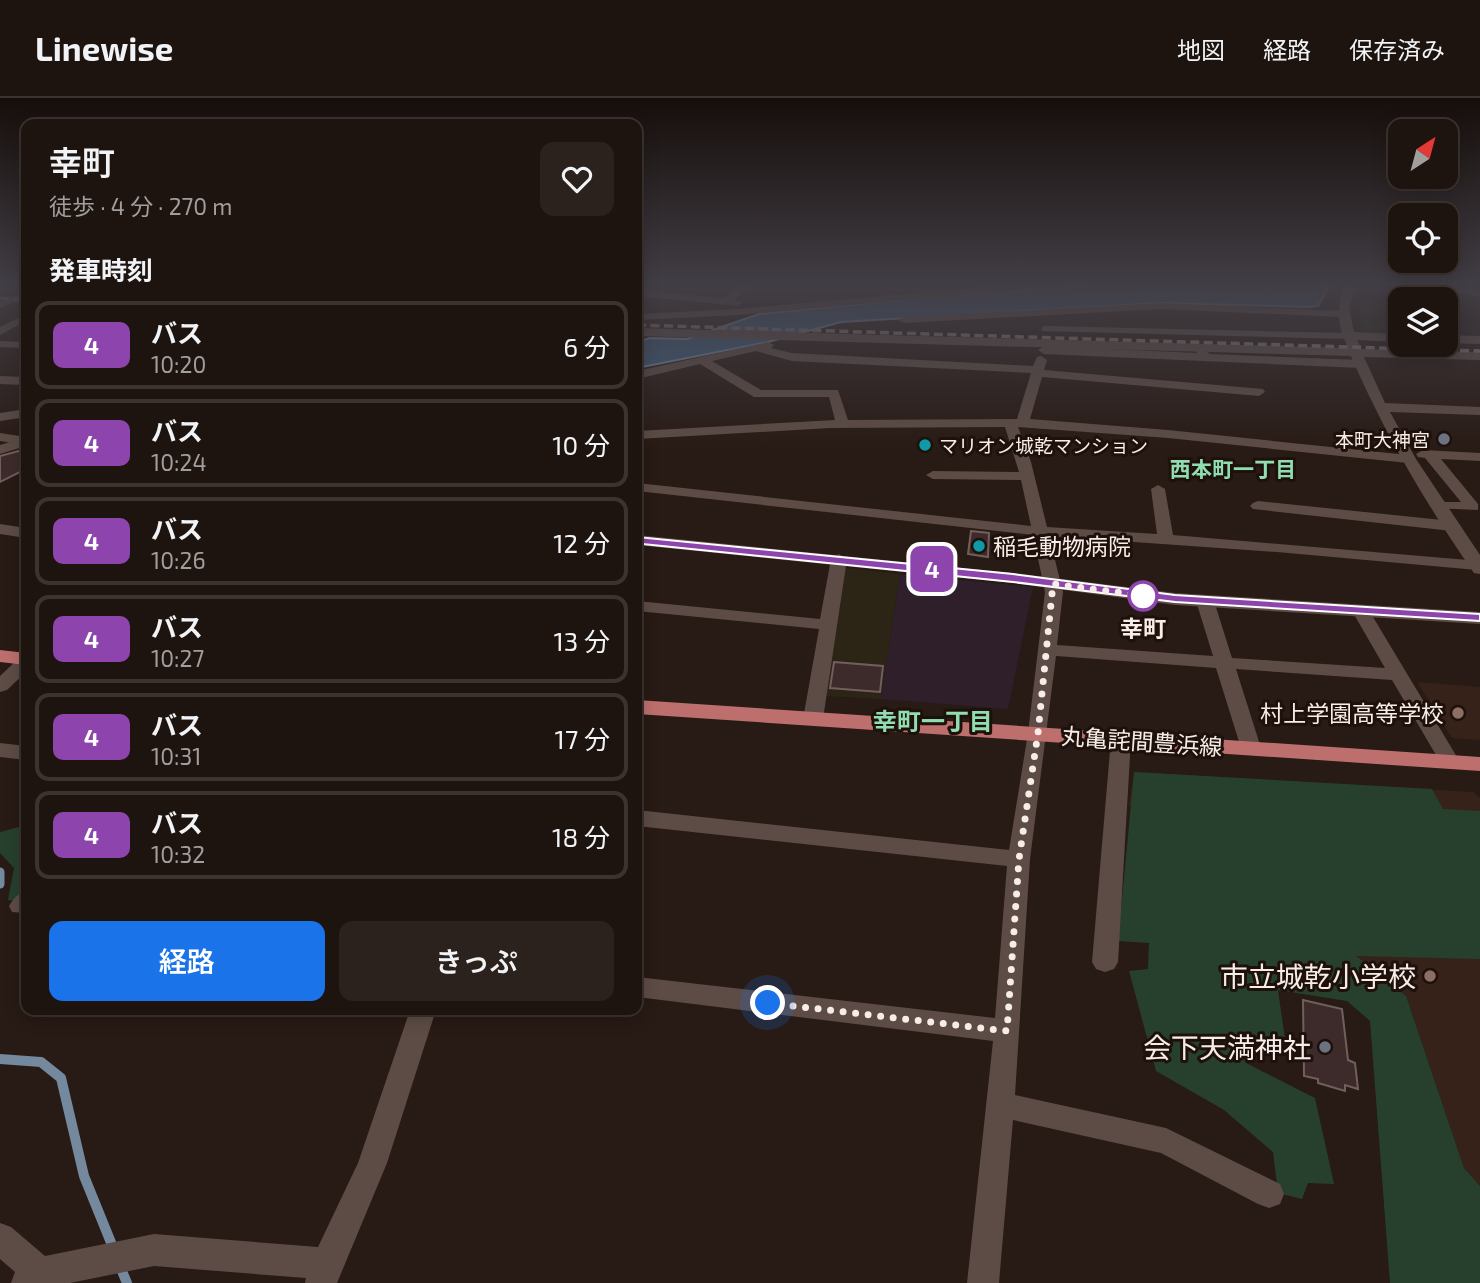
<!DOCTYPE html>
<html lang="ja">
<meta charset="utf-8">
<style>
:root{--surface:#1e140f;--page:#2b211d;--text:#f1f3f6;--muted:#a19e9e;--line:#3c332f;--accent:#1a73e8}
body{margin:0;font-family:"Exo 2","Noto Sans JP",sans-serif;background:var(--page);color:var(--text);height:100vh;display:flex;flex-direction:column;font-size:26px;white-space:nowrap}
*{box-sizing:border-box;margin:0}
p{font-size:23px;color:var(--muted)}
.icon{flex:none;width:38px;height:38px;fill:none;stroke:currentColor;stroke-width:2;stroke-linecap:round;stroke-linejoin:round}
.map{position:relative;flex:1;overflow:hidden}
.sheet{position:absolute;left:21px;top:21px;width:621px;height:896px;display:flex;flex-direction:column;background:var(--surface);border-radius:14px;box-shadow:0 4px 18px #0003,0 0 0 2px var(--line)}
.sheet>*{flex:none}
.badge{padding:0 14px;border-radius:10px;font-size:24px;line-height:46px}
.needle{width:46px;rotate:36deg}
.fabs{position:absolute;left:1388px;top:21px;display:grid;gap:14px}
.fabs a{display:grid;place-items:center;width:70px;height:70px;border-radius:14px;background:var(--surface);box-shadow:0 4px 18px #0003,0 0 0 2px var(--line);font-size:35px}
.you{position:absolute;width:35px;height:35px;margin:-18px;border:5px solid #fff;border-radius:50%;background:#1a73e8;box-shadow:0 0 0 10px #1a73e833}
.map>.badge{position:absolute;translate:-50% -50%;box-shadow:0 0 0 4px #fff}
h2{padding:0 28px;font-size:26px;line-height:63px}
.round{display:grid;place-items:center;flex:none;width:74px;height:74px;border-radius:14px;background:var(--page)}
.overview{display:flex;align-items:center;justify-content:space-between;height:119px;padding:0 28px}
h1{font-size:33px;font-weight:600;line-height:52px}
.button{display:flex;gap:14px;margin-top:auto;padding:14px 28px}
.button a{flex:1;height:80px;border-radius:14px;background:var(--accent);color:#fff;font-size:28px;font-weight:600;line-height:80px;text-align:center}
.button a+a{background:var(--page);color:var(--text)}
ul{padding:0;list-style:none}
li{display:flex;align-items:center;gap:21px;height:88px;margin:0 14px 10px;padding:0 14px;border:4px solid var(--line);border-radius:14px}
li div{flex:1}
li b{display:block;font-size:26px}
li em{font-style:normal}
li .badge{min-width:77px;font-weight:700;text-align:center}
header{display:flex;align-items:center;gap:42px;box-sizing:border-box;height:98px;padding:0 35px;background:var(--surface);border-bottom:2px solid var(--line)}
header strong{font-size:33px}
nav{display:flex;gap:38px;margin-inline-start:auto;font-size:24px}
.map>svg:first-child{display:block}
</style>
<header>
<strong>Linewise</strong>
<nav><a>地図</a><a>経路</a><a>保存済み</a></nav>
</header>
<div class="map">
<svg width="1480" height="1185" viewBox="0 0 1480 1185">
<rect width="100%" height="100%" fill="#281a14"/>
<g fill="#2c2414">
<polygon points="1360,204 1400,208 1400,236 1361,234"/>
<polygon points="848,470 900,476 881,601 823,598 843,472"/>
</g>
<polygon fill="#2e1f2b" points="900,476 1033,489 1008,611 881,601"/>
<g fill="#362219">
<polygon points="748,187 1020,187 786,206 733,201"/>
<polygon points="1417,584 1480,589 1480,642 1452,640"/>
<polygon points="1134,674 1473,694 1480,700 1480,1088 1464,1070 1406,898 1129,707"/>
</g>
<g fill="#26402d">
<polygon points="1134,674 1432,691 1443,711 1480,713 1480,861 1356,858 1406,898 1464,1070 1480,1088 1480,1185 1390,1185 1370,923 1347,903 1278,892 1285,941 1240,936 1246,965 1315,1000 1334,1086 1308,1085 1302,1101 1278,1095 1273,1054 1224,1012 1156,973 1129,873 1148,871 1149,845 1118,843"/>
<polygon points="26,727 26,791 15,803 8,802 14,770 0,755 0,734"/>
</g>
<polygon fill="#3c5d7e" stroke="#74889e" stroke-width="2" points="1099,187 1330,187 1318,208 1307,209 1159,205 841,224 768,244 637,270 637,244 650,240 687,241 759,216 933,199"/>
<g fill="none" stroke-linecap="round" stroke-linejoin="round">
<polyline stroke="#74889e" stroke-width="9" points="0,774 0,786"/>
<g stroke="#74889e" stroke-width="10">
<polyline points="0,961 41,964 61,980 84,1078 114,1152"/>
<polyline points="119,1166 127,1185"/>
</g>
</g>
<g fill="#3c2b2a" stroke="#725f5d" stroke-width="2">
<polygon points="26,351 26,371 0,384 0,358"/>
<polygon points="971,433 989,435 988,459 968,456"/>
<polygon points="834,564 883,568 880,594 830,590"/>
<polygon points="1303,902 1342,911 1348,962 1355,965 1358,991 1345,987 1345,993 1318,985 1318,981 1304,978"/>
</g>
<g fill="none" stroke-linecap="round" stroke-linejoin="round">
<g fill="#5d4c45" fill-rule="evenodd">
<polygon points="739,187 750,187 735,202 743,205 738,208 637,198 637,192 724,200"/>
<polygon points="1006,187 1049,187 1044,190 738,217 637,222 637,216 738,211"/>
<polygon points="1424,187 1448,187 1480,193 1480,199"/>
<polygon points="26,193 26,200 0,210 0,203"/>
<polygon points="1160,205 1342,213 1347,216 1342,219 1160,211 904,225 898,222 904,219"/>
<polygon points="26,216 26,223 0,237 0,229"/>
<polygon points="1046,228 1351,235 1357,238 1351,241 1042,233 1042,229"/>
<polygon points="0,243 26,244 26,250 0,249"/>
<path d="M768 244 774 247 771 250 792 255 1033 268 1037 259 1041 258 1047 262 1044 272 1263 291 1265 294 1259 298 1042 279 1030 321 1168 332 1408 357 1415 361 1408 365 1168 340 1018 329 1031 364 1047 429 1157 436 1151 391 1158 387 1165 391 1173 437 1480 463V471L1477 472 1277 454 1049 438 1063 494 1057 547 1213 558 1196 503 1205 498 1214 503 1232 560 1385 570 1352 513 1355 509H1367L1460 664 1457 669H1443L1392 582 1236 571 1261 650 1258 655H1244L1241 650 1216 570 1056 558 1030 761 1015 997 1166 1030 1280 1086 1284 1096 1280 1106 1269 1110 1258 1106 1161 1055 1013 1022 999 1185H967L993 943 637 899V879L995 920 1007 768 637 728V712L1009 752 1028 635 1045 494 1033 437 637 393V385L1031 428 1021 382 933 381 926 377 933 373 1019 374 1005 329 830 330 637 341V333L835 322 829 299H754L700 266 637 281V273ZM756 253 792 263 1031 275 1017 321 848 322 838 292H761L712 263Z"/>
<polygon points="1199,246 1210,256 1361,262 1367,266 1361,270 1044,256 1038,252 1044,248 1197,255 1193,249"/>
<polygon points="0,278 26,279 26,287 0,286"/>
<polygon points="26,311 26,319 0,323 0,315"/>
<polygon points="26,339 26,348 0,356 0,347"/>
<polygon points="1423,352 1480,355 1480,363 1441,361 1478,406 1478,412 1433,410 1430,407 1433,404 1461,404 1425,360 1418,359 1416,356"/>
<polygon points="1258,403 1452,423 1460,428 1452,433 1253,411 1250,408 1253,405"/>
<polygon points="0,426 26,430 26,440 0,436"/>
<polygon points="839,456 847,461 823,621 820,625 806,625 803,621 819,531 637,513 637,503 820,521 831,461"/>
<polygon points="26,558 26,574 7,592 0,594 0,578 19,560"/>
<polygon points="1121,635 1128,636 1131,641 1118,864 1114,871 1105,874 1096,871 1092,864 1111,641 1114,636"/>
<polygon points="0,645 26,648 26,662 0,659"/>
<path d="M26 793V815L12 814 9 808C14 800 17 796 26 793Z"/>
<polygon points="410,912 436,912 387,1065 337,1185 305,1185 306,1180 154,1168 70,1185 11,1185 15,1174 0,1161 0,1125 11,1129 45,1158 154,1136 318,1149 358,1065"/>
</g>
<g fill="#5d4c45" fill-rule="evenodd">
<path d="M1344 187H1356L1349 210 1354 234 1400 236V244L1357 242 1361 251 1480 254V262L1364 259 1385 305 1480 309V317L1390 314 1416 361 1480 457V476L1474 475C1426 406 1384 335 1351 258L637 238V230L1348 250C1337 224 1336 215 1344 187Z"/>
<polygon points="1446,237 1480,238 1480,246 1446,245"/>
<polygon points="0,335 26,339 26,347 0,343"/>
<polygon points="637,437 1013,475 1175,495 1480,514 1480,526 1175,507 1013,485 637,447"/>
</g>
<g fill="#bd6f6d" fill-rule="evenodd">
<polygon points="0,552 26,555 26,567 0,564"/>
<polygon points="637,602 1480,659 1480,673 637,616"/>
</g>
<g stroke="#877b76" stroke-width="3.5" stroke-dasharray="9 4.5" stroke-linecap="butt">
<polyline points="0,200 26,202"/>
<polyline points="637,227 1480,253"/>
</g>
</g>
<linearGradient id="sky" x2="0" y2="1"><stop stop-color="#160e0b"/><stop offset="0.53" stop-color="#423e45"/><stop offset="1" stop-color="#423e45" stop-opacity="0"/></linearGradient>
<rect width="1480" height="353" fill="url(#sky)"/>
<polygon fill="#8e44ad" stroke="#fff" stroke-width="2" points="637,439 1013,476 1175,497 1480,516 1480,523 1175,504 1013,484 633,445 631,442"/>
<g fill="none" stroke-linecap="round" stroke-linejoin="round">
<polyline stroke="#f7ece8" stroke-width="7" stroke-dasharray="0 12.6" points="768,905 1007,933 1019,761 1038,635 1053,486 1147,498 1143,498"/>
</g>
<g fill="#6b7280" stroke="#1e110b" stroke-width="2.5">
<circle cx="1444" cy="341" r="7"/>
<circle cx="1325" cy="949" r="7"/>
</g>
<g fill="#0f9aa8" stroke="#1e110b" stroke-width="2.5">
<circle cx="925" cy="347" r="7"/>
<circle cx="979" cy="448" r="7"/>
</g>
<circle fill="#fff" stroke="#8e44ad" stroke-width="3.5" cx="1143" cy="498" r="14"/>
<g fill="#8d6e63" stroke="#1e110b" stroke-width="2.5">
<circle cx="1458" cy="615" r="7"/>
<circle cx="1430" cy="878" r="7"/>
</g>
<g text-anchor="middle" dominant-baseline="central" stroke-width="6" stroke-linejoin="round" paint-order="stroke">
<g font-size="19" fill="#f7ece8" stroke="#1e110b" text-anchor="end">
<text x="1430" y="341">本町大神宮</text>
<text x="939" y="347" text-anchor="start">マリオン城乾マンション</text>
</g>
<g font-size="21" font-weight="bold" fill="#8fddb0" stroke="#1e110b">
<text x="1233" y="370">西本町一丁目</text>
</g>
<g font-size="23" fill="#f7ece8" stroke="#1e110b" text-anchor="start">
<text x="993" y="448">稲毛動物病院</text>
<text x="1444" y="615" text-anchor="end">村上学園高等学校</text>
</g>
<g font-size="23" font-weight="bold" fill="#f7ece8" stroke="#1e110b">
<text x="1143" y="530">幸町</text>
</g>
<g font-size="23" fill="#f7ece8" stroke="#1e110b">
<text transform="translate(1142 643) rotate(4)">丸亀詫間豊浜線</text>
</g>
<g font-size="24" font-weight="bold" fill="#8fddb0" stroke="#1e110b">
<text x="933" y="622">幸町一丁目</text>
</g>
<g font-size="28" fill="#f7ece8" stroke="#1e110b" text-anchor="end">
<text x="1416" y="878">市立城乾小学校</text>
<text x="1311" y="949">会下天満神社</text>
</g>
</g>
</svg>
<div class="fabs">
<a><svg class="needle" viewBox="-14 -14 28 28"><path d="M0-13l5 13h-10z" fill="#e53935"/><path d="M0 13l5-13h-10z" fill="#a19e9e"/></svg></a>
<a><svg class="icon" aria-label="locate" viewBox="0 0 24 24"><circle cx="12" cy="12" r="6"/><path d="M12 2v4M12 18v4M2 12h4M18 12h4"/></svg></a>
<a><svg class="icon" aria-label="layers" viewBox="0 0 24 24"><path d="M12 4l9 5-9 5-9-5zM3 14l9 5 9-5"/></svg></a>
</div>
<div class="you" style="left:768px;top:905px"></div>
<b class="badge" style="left:932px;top:471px;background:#8e44ad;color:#fff">4</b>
<section class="sheet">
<div class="overview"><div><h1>幸町</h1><p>徒歩 · 4 分 · 270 m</p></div><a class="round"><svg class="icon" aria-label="heart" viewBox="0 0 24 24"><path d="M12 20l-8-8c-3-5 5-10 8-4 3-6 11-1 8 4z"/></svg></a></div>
<h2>発車時刻</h2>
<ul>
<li><span class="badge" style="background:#8e44ad;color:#fff">4</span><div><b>バス</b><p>10:20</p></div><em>6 分</em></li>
<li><span class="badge" style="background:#8e44ad;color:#fff">4</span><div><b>バス</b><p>10:24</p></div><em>10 分</em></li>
<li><span class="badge" style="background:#8e44ad;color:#fff">4</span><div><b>バス</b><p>10:26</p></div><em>12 分</em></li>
<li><span class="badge" style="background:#8e44ad;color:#fff">4</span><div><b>バス</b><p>10:27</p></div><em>13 分</em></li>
<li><span class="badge" style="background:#8e44ad;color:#fff">4</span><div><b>バス</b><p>10:31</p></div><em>17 分</em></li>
<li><span class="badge" style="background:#8e44ad;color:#fff">4</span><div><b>バス</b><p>10:32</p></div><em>18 分</em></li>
</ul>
<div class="button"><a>経路</a><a>きっぷ</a></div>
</section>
</div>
